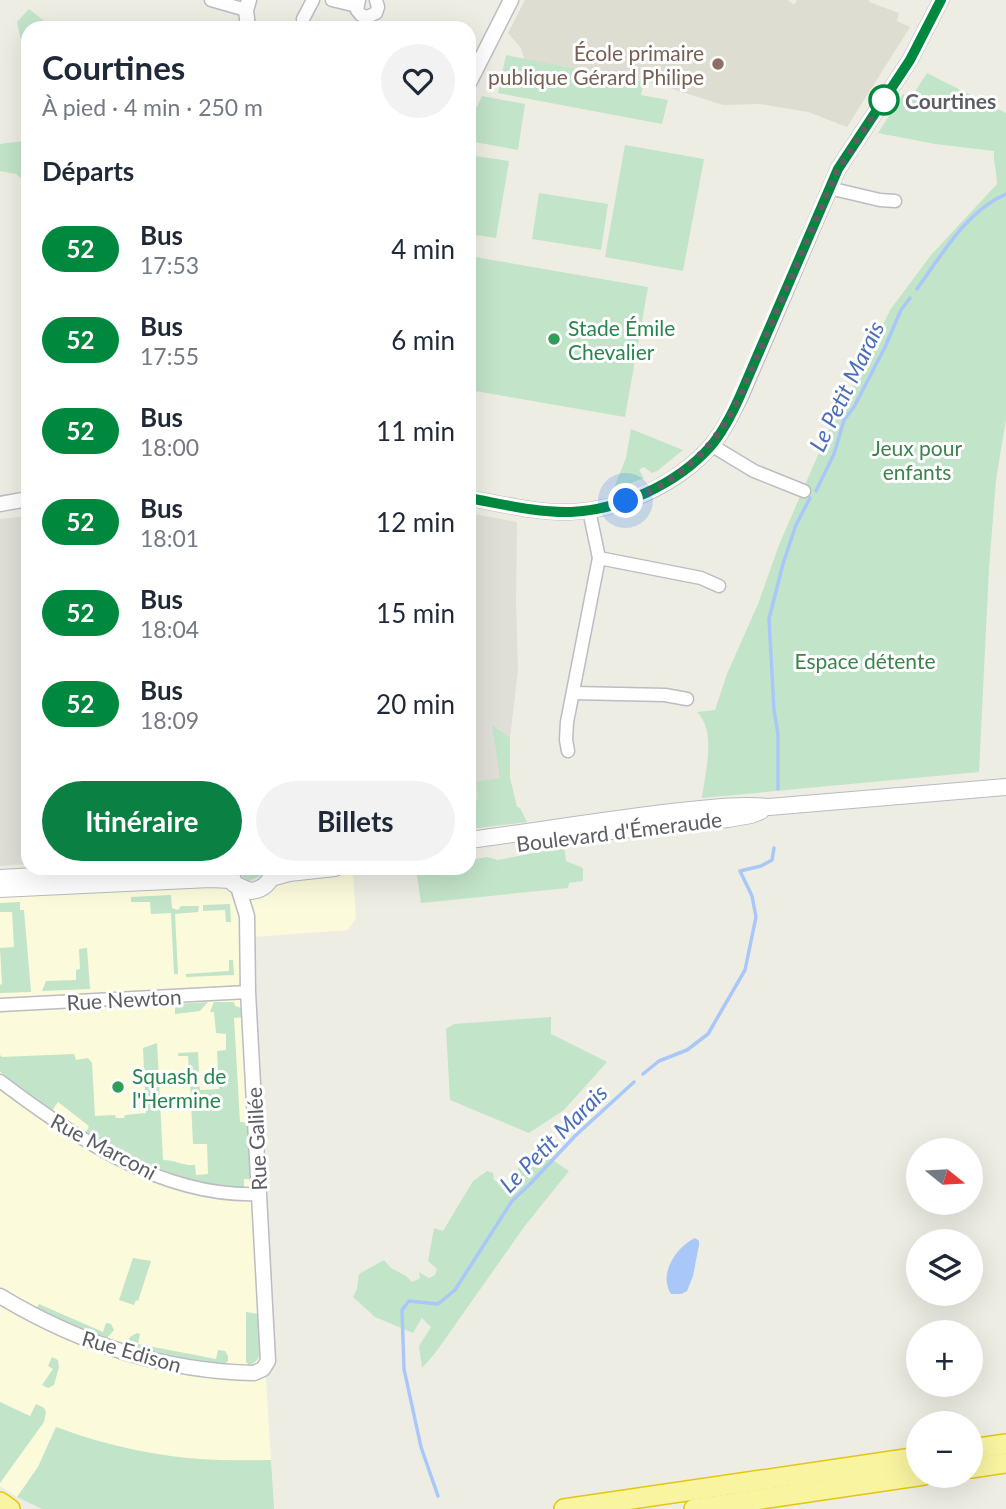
<!DOCTYPE html>
<html lang="fr">
<meta charset="utf-8">
<style>
:root{--surface:#fff;--page:#f2f2f3;--text:#1f2937;--muted:#747a83;--accent:#0b8043}
body{margin:0;font-family:Lato,sans-serif;background:var(--page);color:var(--text);height:100vh;display:flex;flex-direction:column;font-size:26px;white-space:nowrap}
*{box-sizing:border-box;margin:0}
p{font-size:23px;color:var(--muted)}
.icon{flex:none;width:38px;height:38px;fill:none;stroke:currentColor;stroke-width:2;stroke-linecap:round;stroke-linejoin:round}
.map{position:relative;flex:1;overflow:hidden}
.panel{position:absolute;left:21px;top:21px;width:455px;height:854px;display:flex;flex-direction:column;background:var(--surface);border-radius:21px;box-shadow:0 7px 28px #0002}
.panel>*{flex:none}
.badge{padding:0 14px;border-radius:23px;font-size:24px;line-height:46px}
.needle{width:46px;rotate:108deg}
.buttons{position:absolute;left:906px;top:1138px;display:grid;gap:14px}
.buttons a{display:grid;place-items:center;width:77px;height:77px;border-radius:50%;background:var(--surface);box-shadow:0 7px 28px #0002;font-size:35px}
.you{position:absolute;width:35px;height:35px;margin:-18px;border:5px solid #fff;border-radius:50%;background:#1a73e8;box-shadow:0 0 0 10px #1a73e833}
.map>.badge{position:absolute;translate:-50% -50%;box-shadow:0 0 0 4px #fff}
h2{padding:0 21px;font-size:26px;line-height:63px}
.round{display:grid;place-items:center;flex:none;width:74px;height:74px;border-radius:37px;background:var(--page)}
.summary{display:flex;align-items:center;justify-content:space-between;height:119px;padding:0 21px}
h1{font-size:33px;font-weight:700;line-height:52px}
.action{display:flex;gap:14px;margin-top:auto;padding:14px 21px}
.action a{flex:1;height:80px;border-radius:42px;background:var(--accent);color:#fff;font-size:28px;font-weight:700;line-height:80px;text-align:center}
.action a+a{background:var(--page);color:var(--text)}
ul{padding:0;list-style:none}
li{display:flex;align-items:center;gap:21px;height:91px;padding:0 21px}
li div{flex:1}
li b{display:block;font-size:26px}
li em{font-style:normal}
li .badge{min-width:77px;font-weight:700;text-align:center}
.map>svg:first-child{display:block}
</style>
<div class="map">
<svg width="1006" height="1509" viewBox="0 0 1006 1509">
<rect width="100%" height="100%" fill="#eeede4"/>
<polygon fill="#fbfadb" points="353,871 356,918 348,930 254,937 266,1380 271,1460 215,1461 173,1457 100,1443 56,1427 38,1467 17,1497 0,1486 0,893 206,882 228,888 236,896 290,877"/>
<g fill="#dfdfd8">
<polygon points="469,513 517,522 516,602 518,670 510,738 510,778 517,807 520,808 527,822 469,829"/>
<polygon points="28,516 28,864 0,866 0,519"/>
</g>
<polygon fill="#ddddd2" points="525,0 788,0 794,5 797,0 869,0 869,2 899,13 897,21 910,27 847,127 808,112 760,104 723,105 657,84 524,59 521,48 508,33"/>
<g fill="#c2e4c8">
<polygon points="29,9 53,28 28,28 28,73 17,22"/>
<polygon points="506,55 644,82 641,95 668,100 662,124 498,93"/>
<path d="M927 73 1006 113V419L996 480 989 568 979 772 702 798C705 773 717 731 697 712L715 710 727 674 758 604 779 545 837 411 857 380 890 310 931 255 997 184C997 172 993 163 994 151L935 144 878 133 903 94 911 98Z"/>
<polygon points="482,96 525,104 518,150 469,141 469,123"/>
<polygon points="28,134 28,184 16,174 0,171 0,144 23,141"/>
<polygon points="625,145 704,159 683,271 605,257"/>
<polygon points="469,155 509,161 496,238 469,234"/>
<polygon points="539,193 608,204 601,250 532,239"/>
<polygon points="469,256 648,287 625,417 469,390"/>
<polygon points="631,429 683,450 657,471 652,473 644,467 639,470 644,478 613,490 626,458"/>
<polygon points="492,725 510,738 510,778 517,807 520,808 527,822 469,829 469,811 478,798 476,782 500,778"/>
<polygon points="564,844 566,861 583,868 583,881 569,883 568,888 421,903 416,868 469,868 469,860 487,857 498,860 554,849"/>
<polygon points="239,868 263,868 263,869 260,876 249,881 242,877"/>
<polygon points="171,895 172,908 178,910 181,906 199,906 198,912 175,914 178,974 174,974 171,913 151,914 150,902 131,902 131,897"/>
<polygon points="20,902 20,910 24,910 31,992 0,993 0,985 2,984 0,948 14,947 12,912 0,912 0,903"/>
<polygon points="230,904 231,922 226,922 225,910 203,911 203,905"/>
<polygon points="87,948 90,989 42,991 46,981 76,980 76,970 80,969 79,949"/>
<polygon points="229,960 233,960 234,975 186,977 186,974 229,971"/>
<polygon points="208,1002 200,1011 175,1014 175,1004"/>
<path d="M214 1002H234L235 1006 242 1008 245 1017 234 1018 240 1122 250 1123 253 1174 251 1179H244V1187C205 1195 120 1152 86 1132L89 1126 58 1102 52 1111 0 1072V1055L2 1057 74 1054 76 1060 88 1058 92 1063 95 1116 115 1115 116 1118H124L125 1115 146 1113 143 1048 157 1043 163 1160C175 1160 182 1166 195 1165L196 1175 208 1174 207 1144H193L190 1082 199 1081 200 1090 219 1089 217 1051 226 1050V1034L216 1033 214 1012H210Z"/>
<polygon points="551,1017 551,1034 607,1062 564,1110 529,1133 450,1100 446,1029 454,1024"/>
<polygon points="198,1052 199,1072 189,1073 188,1056 178,1056 178,1053"/>
<path d="M543 1154 569 1171 524 1227 436 1352 422 1368 419 1346 431 1327 422 1318 413 1333 375 1317 353 1297 357 1289 359 1274 384 1260 391 1268 406 1276 412 1282 420 1278 419 1272 429 1278 435 1275 437 1269 428 1261 434 1228 443 1231 473 1181 487 1171 493 1173 494 1180 508 1189C513 1167 524 1164 543 1154Z"/>
<polygon points="133,1258 151,1261 138,1301 136,1300 134,1305 119,1300"/>
<polygon points="39,1304 103,1332 106,1323 111,1324 114,1330 106,1339 36,1309"/>
<path d="M246 1312 259 1314C260 1331 269 1359 249 1365L246 1362Z"/>
<polygon points="137,1333 140,1334 138,1344 216,1359 218,1350 225,1351 228,1356 228,1361 223,1365 173,1358 132,1347 128,1342 130,1337"/>
<polygon points="52,1357 58,1360 59,1367 54,1385 48,1388 42,1385 53,1369 48,1366"/>
<polygon points="0,1402 30,1416 36,1404 44,1408 46,1412 44,1422 0,1483"/>
<path d="M56 1427C133 1455 190 1462 271 1460L274 1509H42L17 1497 38 1467Z"/>
</g>
<path fill="#a9c8f9" d="M695 1238 699 1241V1245L693 1276 687 1291 681 1294H671C658 1274 676 1247 695 1238Z"/>
<g fill="none" stroke-linecap="round" stroke-linejoin="round">
<g stroke="#a9c8f9" stroke-width="3.5">
<path d="M917 289C941 256 967 210 1006 194"/>
<polyline points="816,491 834,454 844,420 854,407 885,347 901,310 910,298"/>
<polyline points="778,789 778,734 774,710 769,619 783,564 796,525 810,498"/>
<polyline points="643,1074 659,1061 687,1050 708,1034 745,970 756,917 752,896 740,871 761,866 772,860 774,848"/>
<polyline points="438,1496 421,1447 404,1369 402,1310 409,1301 438,1304 455,1290 512,1201 530,1184 575,1136 634,1082"/>
</g>
<g stroke="#bcbcc2" stroke-width="15">
<g id="minor">
<polyline points="211,0 246,10"/>
<polyline points="332,0 357,6"/>
<polyline points="359,0 357,10 361,15 367,17 376,13 378,7 376,0"/>
<polyline points="303,19 313,0"/>
<polyline points="829,188 880,200 895,201"/>
<polyline points="711,445 754,471 804,491"/>
<polyline points="599,558 701,578 719,586"/>
<polyline points="573,693 665,695 687,699"/>
<polyline points="568,751 566,740 567,722 599,558 589,510"/>
<polyline points="0,1005 248,992"/>
<path d="M0 1081C74 1137 162 1198 259 1194"/>
</g>
</g>
<g stroke="#bcbcc2" stroke-width="17">
<g id="tertiary">
<polyline points="248,28 246,10 249,0"/>
<polyline points="469,83 511,0"/>
<path d="M469 498C502 504 537 513 571 512 621 510 676 485 710 447 723 432 732 414 741 396L838 169 910 60 941 0"/>
<polyline points="0,504 28,499"/>
<path d="M0 1296C78 1343 162 1371 254 1373L263 1369 268 1361 248 992 247 916 238 887"/>
</g>
</g>
<g stroke="#babbc1" stroke-width="18">
<g id="secondary">
<polyline points="572,835 728,819 751,815 761,811"/>
<path d="M469 840C537 831 604 820 672 812 704 809 736 804 769 807L1006 787"/>
<path d="M229 868 234 884 250 891C264 890 272 882 273 868"/>
<polyline points="0,878 183,868"/>
<polyline points="271,878 289,873 335,868"/>
<polyline points="0,889 210,879 231,880"/>
</g>
</g>
<g stroke="#e3c60f" stroke-width="22">
<g id="trunk">
<polyline points="971,1449 1006,1444"/>
<polyline points="971,1468 1006,1463"/>
<polyline points="0,1502 10,1509"/>
<polyline points="564,1509 919,1457"/>
<polyline points="694,1509 924,1475"/>
</g>
</g>
<use href="#minor" stroke="#fff" stroke-width="12"/>
<use href="#tertiary" stroke="#fff" stroke-width="14"/>
<use href="#secondary" stroke="#fff" stroke-width="16"/>
<use href="#trunk" stroke="#f8f4a0" stroke-width="19"/>
</g>
<g fill="none" stroke-linecap="round" stroke-linejoin="round">
<g stroke="#fff" stroke-width="16">
<path id="line" d="M469 498C502 504 537 513 571 512 620 510 677 484 710 447 723 432 732 414 740 396L838 169 910 60 941 0"/>
</g>
<use href="#line" stroke="#00893e" stroke-width="10"/>
<path stroke="#5c5e64" stroke-width="7" stroke-dasharray="0 12.6" d="M626 501C679 483 717 446 740 396L838 169 884 100"/>
</g>
<circle fill="#8d6e63" stroke="#fff" stroke-width="2.5" cx="718" cy="64" r="7"/>
<circle fill="#fff" stroke="#00893e" stroke-width="3.5" cx="884" cy="100" r="14"/>
<g fill="#2e9e5b" stroke="#fff" stroke-width="2.5">
<circle cx="554" cy="339" r="7"/>
<circle cx="118" cy="1087" r="7"/>
</g>
<g text-anchor="middle" dominant-baseline="central" stroke-width="6" stroke-linejoin="round" paint-order="stroke">
<g font-size="21" fill="#785e54" stroke="#fff" text-anchor="end">
<text x="704" y="52">École primaire<tspan x="704" dy="24">publique Gérard Philipe</tspan></text>
</g>
<g font-size="21" font-weight="bold" fill="#5c5e64" stroke="#fff" text-anchor="start">
<text x="905" y="100">Courtines</text>
</g>
<g font-size="21" fill="#27864d" stroke="#fff" text-anchor="start">
<text x="568" y="327">Stade Émile<tspan x="568" dy="24">Chevalier</tspan></text>
<text x="132" y="1075">Squash de<tspan x="132" dy="24">l'Hermine</tspan></text>
</g>
<g font-size="21" fill="#3b844b" stroke="#fff">
<text x="917" y="447">Jeux pour<tspan x="917" dy="24">enfants</tspan></text>
<text x="865" y="660">Espace détente</text>
</g>
<g font-size="21" fill="#5c5e64" stroke="#fff">
<text transform="translate(619 831) rotate(-7)">Boulevard d'Émeraude</text>
<text transform="translate(124 999) rotate(-3)">Rue Newton</text>
<text transform="translate(256 1139) rotate(-93)">Rue Galilée</text>
<text transform="translate(104 1146) rotate(28)">Rue Marconi</text>
<text transform="translate(132 1351) rotate(16)">Rue Edison</text>
</g>
<g font-size="23" font-style="italic" fill="#4c6fbb" stroke="#fff">
<text transform="translate(846 386) rotate(-64)">Le Petit Marais</text>
<text transform="translate(553 1138) rotate(-45)">Le Petit Marais</text>
</g>
</g>
</svg>
<div class="buttons">
<a><svg class="needle" viewBox="-14 -14 28 28"><path d="M0-13l5 13h-10z" fill="#e53935"/><path d="M0 13l5-13h-10z" fill="#747a83"/></svg></a>
<a><svg class="icon" aria-label="layers" viewBox="0 0 24 24"><path d="M12 4l9 5-9 5-9-5zM3 14l9 5 9-5"/></svg></a>
<a>+</a>
<a>−</a>
</div>
<div class="you" style="left:626px;top:501px"></div>
<section class="panel">
<div class="summary"><div><h1>Courtines</h1><p>À pied · 4 min · 250 m</p></div><a class="round"><svg class="icon" aria-label="heart" viewBox="0 0 24 24"><path d="M12 20l-8-8c-3-5 5-10 8-4 3-6 11-1 8 4z"/></svg></a></div>
<h2>Départs</h2>
<ul>
<li><span class="badge" style="background:#00893e;color:#fff">52</span><div><b>Bus</b><p>17:53</p></div><em>4 min</em></li>
<li><span class="badge" style="background:#00893e;color:#fff">52</span><div><b>Bus</b><p>17:55</p></div><em>6 min</em></li>
<li><span class="badge" style="background:#00893e;color:#fff">52</span><div><b>Bus</b><p>18:00</p></div><em>11 min</em></li>
<li><span class="badge" style="background:#00893e;color:#fff">52</span><div><b>Bus</b><p>18:01</p></div><em>12 min</em></li>
<li><span class="badge" style="background:#00893e;color:#fff">52</span><div><b>Bus</b><p>18:04</p></div><em>15 min</em></li>
<li><span class="badge" style="background:#00893e;color:#fff">52</span><div><b>Bus</b><p>18:09</p></div><em>20 min</em></li>
</ul>
<div class="action"><a>Itinéraire</a><a>Billets</a></div>
</section>
</div>
